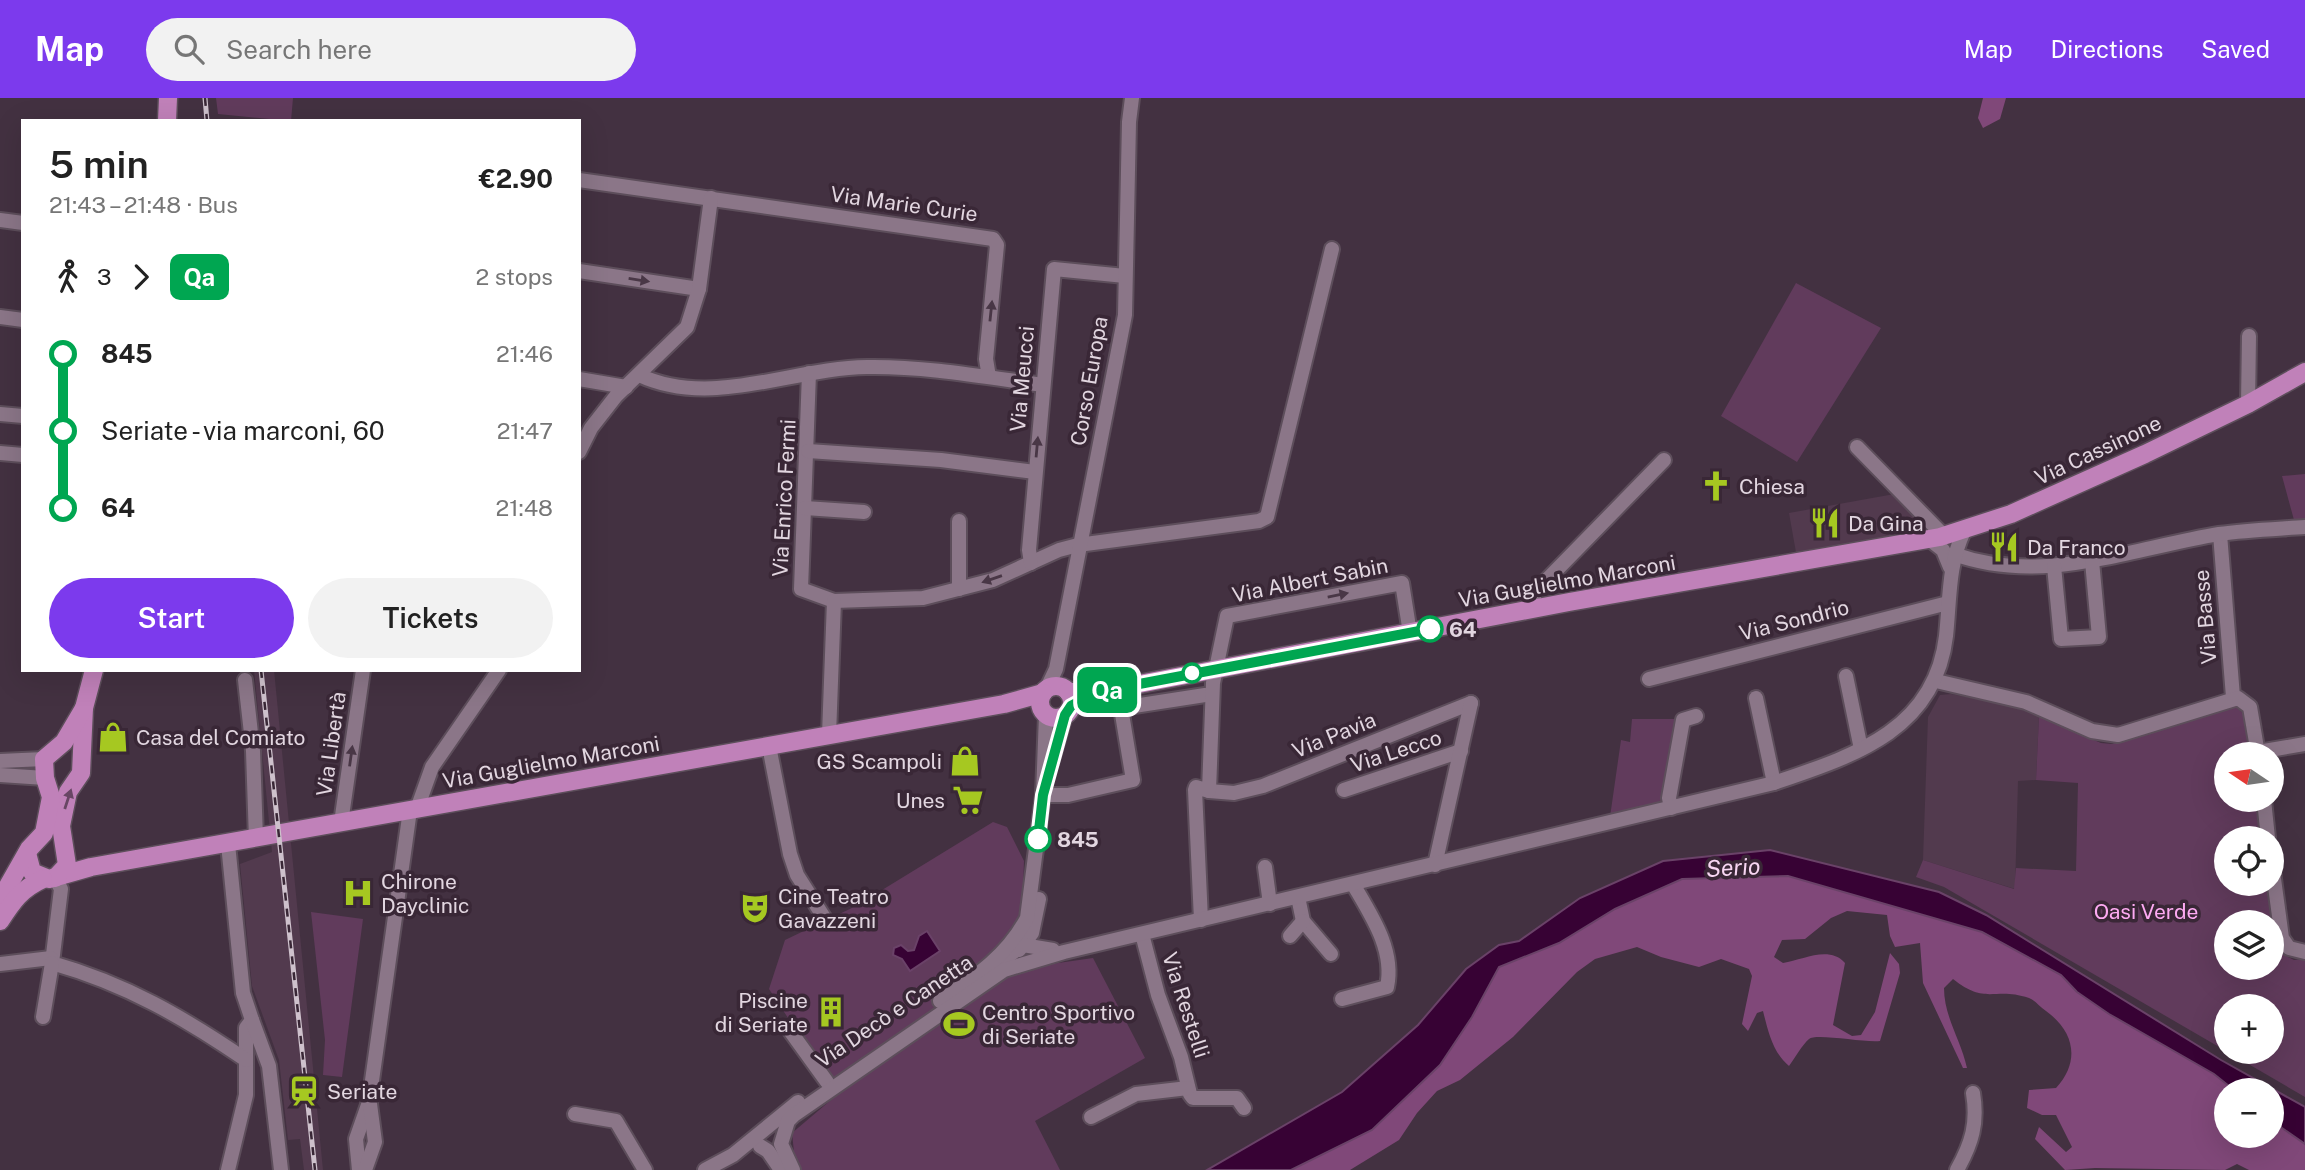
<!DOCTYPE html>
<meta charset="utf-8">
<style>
:root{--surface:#fff;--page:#f2f2f2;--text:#222;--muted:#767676;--accent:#7c3aed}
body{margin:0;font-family:"Public Sans",sans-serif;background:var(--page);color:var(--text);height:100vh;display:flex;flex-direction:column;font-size:26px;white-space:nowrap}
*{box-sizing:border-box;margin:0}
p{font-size:23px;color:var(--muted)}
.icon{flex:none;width:38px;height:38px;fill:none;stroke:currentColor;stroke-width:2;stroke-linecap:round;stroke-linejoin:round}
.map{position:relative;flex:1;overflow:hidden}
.sheet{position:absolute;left:21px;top:21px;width:560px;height:553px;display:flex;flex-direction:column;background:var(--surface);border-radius:0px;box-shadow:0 7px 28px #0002}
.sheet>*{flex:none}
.badge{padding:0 14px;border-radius:10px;font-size:24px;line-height:46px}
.needle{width:46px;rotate:283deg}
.buttons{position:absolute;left:2214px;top:644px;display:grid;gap:14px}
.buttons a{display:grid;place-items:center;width:70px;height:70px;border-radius:50%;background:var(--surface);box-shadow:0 7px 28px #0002;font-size:35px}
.map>.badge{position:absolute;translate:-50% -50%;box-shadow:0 0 0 4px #fff}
.legs{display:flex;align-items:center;gap:10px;height:77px;padding:0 28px;font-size:23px}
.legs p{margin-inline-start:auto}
.overview{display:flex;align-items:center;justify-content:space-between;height:119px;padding:0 28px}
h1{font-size:38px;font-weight:600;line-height:52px}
.cta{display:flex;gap:14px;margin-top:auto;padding:14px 28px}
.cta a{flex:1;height:80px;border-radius:42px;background:var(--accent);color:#fff;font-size:28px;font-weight:600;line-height:80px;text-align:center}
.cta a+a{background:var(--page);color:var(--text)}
ul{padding:0 28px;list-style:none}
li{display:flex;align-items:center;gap:24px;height:77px;font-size:26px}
li i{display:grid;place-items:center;width:10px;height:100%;margin:0 9px;background:currentColor}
li i::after{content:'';width:18px;height:18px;margin:-9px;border:5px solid;border-radius:50%;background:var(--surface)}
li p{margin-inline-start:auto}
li:first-child i{background:linear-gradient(#0000 50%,currentColor 0)}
li:last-child i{background:linear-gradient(currentColor 50%,#0000 0)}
header{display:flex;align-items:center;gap:42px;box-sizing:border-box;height:98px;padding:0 35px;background:var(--accent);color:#fff}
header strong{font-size:33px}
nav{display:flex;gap:38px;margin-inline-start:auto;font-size:24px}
.search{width:490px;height:63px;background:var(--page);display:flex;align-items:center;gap:18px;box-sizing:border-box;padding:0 24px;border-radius:38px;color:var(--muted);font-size:26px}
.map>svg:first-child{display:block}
</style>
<header>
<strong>Map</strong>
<div class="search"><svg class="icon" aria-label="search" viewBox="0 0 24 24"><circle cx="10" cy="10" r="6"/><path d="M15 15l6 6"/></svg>Search here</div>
<nav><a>Map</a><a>Directions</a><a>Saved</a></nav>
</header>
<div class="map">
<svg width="2305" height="1072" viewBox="0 0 2305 1072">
<rect width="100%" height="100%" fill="#433141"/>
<g fill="#523a4e">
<polygon points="1900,395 1934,435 1797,460 1789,415"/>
<polygon points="254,572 274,572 323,1072 304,1072 300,1041 288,1042 279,962 252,888 240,766 272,754"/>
<polygon points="1951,596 2022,610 2039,619 2036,682 2018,683 2015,791 1923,762 1928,619 1940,597"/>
</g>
<g fill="#613b5c" fill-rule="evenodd">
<polygon points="216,0 293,0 291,23 218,16"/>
<polygon points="1796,185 1881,230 1797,364 1721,318"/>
<polygon points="2305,376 2305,421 2294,422 2282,378"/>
<path d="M2230 606C2252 616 2251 635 2253 656H2226V702H2258L2262 740H2226V786H2267L2271 824H2226V870H2272V828L2274 852 2294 862 2305 861V999L1944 789 1916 779 1923 762 2014 791 2016 770 2076 773 2078 685 2036 682 2039 619 2101 645 2112 646ZM2226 908H2272V954H2226Z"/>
<polygon points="1632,621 1677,621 1663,708 1610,719 1621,642 1630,644"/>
<polygon points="993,724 1007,729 1024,763 1021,842 1051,866 1093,860 1145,960 1035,1023 1060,1072 801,1072 794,1054 792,1035 838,996 769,891 785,842 856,808"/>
<polygon points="311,814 363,821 342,979 323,977 325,942"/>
</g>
<g fill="#804879">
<polygon points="1983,0 2006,0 2000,21 1983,30 1978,20"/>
<path d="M1788 778 1982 834 2061 877 2077 894 2109 916 2215 976 2234 992H2226V1038H2272V1023L2305 1046V1072H2249L2237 1066 2225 1072 2095 1070 2065 1072 2035 1041 2039 1029 2066 1054 2072 1049 2056 1017H2042L2027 1010 2029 992 2056 990C2081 963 2074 933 2046 913 2040 909 2035 902 2029 900 1994 888 1987 908 1953 881L1944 890C1944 919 1961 942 1967 970H1963L1923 885 1920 845 1895 849 1890 838 1887 817 1847 813 1831 820 1805 841 1782 842 1774 859 1783 865C1803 862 1829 847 1845 865L1833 927 1852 938 1861 937 1875 914 1890 855 1899 866 1900 875 1880 943C1865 945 1816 935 1809 941 1802 947 1795 960 1789 968 1773 955 1768 933 1763 913L1757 915 1748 933 1742 926 1752 878 1749 871 1721 861 1699 869 1661 859 1637 849 1595 861 1577 874 1513 939 1460 982 1437 993 1417 1015 1399 1042 1350 1072H1291L1372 1032 1440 967 1472 919 1499 869 1559 845 1615 811 1682 781Z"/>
</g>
<g fill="#370234" stroke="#6a4268" stroke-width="2">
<polygon points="1770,752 1939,794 1986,817 2221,962 2305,1009 2305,1046 2272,1023 2272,992 2234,992 2214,976 2109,916 2077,894 2061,877 1982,834 1788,778 1682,781 1615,811 1559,845 1499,869 1472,919 1440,967 1372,1032 1291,1072 1207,1072 1342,994 1418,927 1466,871 1499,847 1519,843 1580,800 1663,763"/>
<polygon points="927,833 940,853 910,873 902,861 893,857 894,850 901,847 908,853 914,852 919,838"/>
</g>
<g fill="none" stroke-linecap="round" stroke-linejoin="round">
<g stroke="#5d4e5b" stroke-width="18">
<g id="minor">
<polyline points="579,82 993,141 997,147 986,261 989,279"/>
<polyline points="0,122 23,125"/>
<polyline points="579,173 699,191"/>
<polyline points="0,219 23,222"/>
<polyline points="809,275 801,491 834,503 923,500 993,482 1059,452 1078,447 1259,423 1267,419 1332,151"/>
<path d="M639 277C711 311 792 270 867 269 925 268 985 279 1043 287"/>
<polyline points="579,281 626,289"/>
<polyline points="2248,306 2249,238"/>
<polyline points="0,316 23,318"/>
<polyline points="1857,349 1944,438"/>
<polyline points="808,353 941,362 1035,374"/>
<polyline points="579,354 591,330 616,298 687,229 699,191 711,100"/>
<polyline points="0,355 23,357"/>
<polyline points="805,410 864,414"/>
<polyline points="959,423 959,491"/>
<polyline points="2220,436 2233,599"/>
<polyline points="1929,441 1943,452 1950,469"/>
<path d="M1954 456C2042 488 2133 450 2219 436 2247 432 2277 431 2305 429"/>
<polyline points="1031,465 1029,452 1054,171 1125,178"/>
<polyline points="2054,468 2061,541 2099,539 2092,463"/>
<polyline points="1529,512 1536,493 1664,362"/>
<polyline points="1846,578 1861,651"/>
<polyline points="1649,581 1948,505"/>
<polyline points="245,582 253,653 256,741"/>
<polyline points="1936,583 2026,604 2092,633 2118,637 2238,600 2250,609 2258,656"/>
<polyline points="1047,590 1056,571 1125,217 1129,24 1132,0"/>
<polyline points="1756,600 1774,685"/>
<polyline points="829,637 834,503"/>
<polyline points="769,648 790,756 797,777 825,821"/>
<polyline points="2258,654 2305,646"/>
<polyline points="0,663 44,661"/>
<polyline points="1051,665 1065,617"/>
<polyline points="0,677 45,680"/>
<polyline points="1344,692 1461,653"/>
<polyline points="1209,693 1234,695 1263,688 1471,605"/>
<polyline points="1043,697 1068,697 1133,682 1121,610 1205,597"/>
<polyline points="2264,702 2268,740"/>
<polyline points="1671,710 1669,700 1683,622 1696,618"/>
<polyline points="417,711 432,669 499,572"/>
<polyline points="341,725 363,572"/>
<polyline points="228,746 243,895 252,922 246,930 246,997 228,1072"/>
<polyline points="2272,766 2282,840 2289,850 2305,854"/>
<polyline points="1435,767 1471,605"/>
<polyline points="1265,769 1270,806"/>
<path d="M55 780 61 791 52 865C126 886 183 919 246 962"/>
<polyline points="1298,799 1303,823 1331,856"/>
<polyline points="1201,822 1195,692 1196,689 1209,693 1213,585 1227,518 1402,485 1410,535"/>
<polyline points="1142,836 1158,897 1181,959 1190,996 1193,1000 1237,1000 1244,1010"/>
<polyline points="1290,838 1303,823"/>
<polyline points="1019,852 1032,835 1039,801"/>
<polyline points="0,866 51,860"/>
<polyline points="990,872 1023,847 1053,852"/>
<path d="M1342 901 1387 889C1395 852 1371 817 1353 786"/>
<path d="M940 903C975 879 1007 858 1027 820L1043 697 1046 617"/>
<polyline points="43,919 52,865"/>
<polyline points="252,922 269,968 281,1072"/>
<polyline points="788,930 827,984"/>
<polyline points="575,1016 616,1023 645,1072"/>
<polyline points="1091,1019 1136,996 1188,990"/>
<polyline points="760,1048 768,1053 781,1072"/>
<polyline points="359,1072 356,1041 369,1004 410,712"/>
<polyline points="365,1072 375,1044 370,1006"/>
<polyline points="705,1072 733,1057 798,1004"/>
<path d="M793 1072 781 1046 788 1023 794 1017 1004 872 1064 854 1774 685C1853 658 1935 633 1946 538 1950 501 1948 467 1964 433"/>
<path d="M1957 1072C1972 1045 1978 1025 1973 995"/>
</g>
</g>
<g stroke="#5d4e5b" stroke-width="21">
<g id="major">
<polyline points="167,23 168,0"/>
<circle cx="1056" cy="604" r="16"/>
<polyline points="1068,594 1097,594 1569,504 1940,439 2011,416 2145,356 2248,306 2305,274"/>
<polyline points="27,755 32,774 49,781 91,769 1004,606 1043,595"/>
<polyline points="55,780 67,767 61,728 68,694 81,675 84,610 94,572"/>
<polyline points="0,802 29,751 44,735 51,699 45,680 44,661 64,644 84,610"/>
<path d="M0 823C13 803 21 791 43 781"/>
</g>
</g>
<use href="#minor" stroke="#8b7688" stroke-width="14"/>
<use href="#major" stroke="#c081b9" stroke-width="18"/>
<g stroke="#cec1cc" stroke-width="5">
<g id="rail">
<polyline points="205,0 207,23"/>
<polyline points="261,572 315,1072"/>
</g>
</g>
<use href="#rail" stroke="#392736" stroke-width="2.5" stroke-dasharray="8" stroke-linecap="butt"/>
</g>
<defs><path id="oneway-solid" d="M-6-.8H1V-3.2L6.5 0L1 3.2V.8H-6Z" transform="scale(1.75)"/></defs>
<g fill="#493746">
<use href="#oneway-solid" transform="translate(639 182) rotate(9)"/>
<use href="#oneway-solid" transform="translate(991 213) rotate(-84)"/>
<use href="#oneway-solid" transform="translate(1037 349) rotate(-85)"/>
<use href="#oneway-solid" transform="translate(992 481) rotate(161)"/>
<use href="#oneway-solid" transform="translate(1338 497) rotate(-11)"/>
<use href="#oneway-solid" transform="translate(351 658) rotate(-82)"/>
</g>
<use fill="#684664" href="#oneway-solid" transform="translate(68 701) rotate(-72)"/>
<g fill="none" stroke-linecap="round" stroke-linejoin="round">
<g stroke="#fff" stroke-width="16">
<polyline id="line-1" points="1038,741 1043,697 1065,617 1071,608 1097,594 1430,531"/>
</g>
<use href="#line-1" stroke="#00a651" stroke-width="10"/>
</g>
<defs>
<g id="church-bare" transform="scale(2.415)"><path d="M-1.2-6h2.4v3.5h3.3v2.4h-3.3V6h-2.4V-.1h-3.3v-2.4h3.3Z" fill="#a6c821" stroke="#392736" stroke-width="2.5" paint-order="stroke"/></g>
<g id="restaurant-bare" transform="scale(2.415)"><path d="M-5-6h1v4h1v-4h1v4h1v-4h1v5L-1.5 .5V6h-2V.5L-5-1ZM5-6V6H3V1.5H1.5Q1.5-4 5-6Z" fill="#a6c821" stroke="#392736" stroke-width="2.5" paint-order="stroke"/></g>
<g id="shop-bare" transform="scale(2.415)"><path d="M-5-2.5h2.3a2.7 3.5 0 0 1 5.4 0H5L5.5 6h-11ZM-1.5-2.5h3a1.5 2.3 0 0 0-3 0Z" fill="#a6c821" stroke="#392736" stroke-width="2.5" paint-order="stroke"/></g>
<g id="supermarket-bare" transform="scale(2.415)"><path d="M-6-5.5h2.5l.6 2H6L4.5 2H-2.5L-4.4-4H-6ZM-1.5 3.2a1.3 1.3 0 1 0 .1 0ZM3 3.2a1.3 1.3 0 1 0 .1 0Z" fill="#a6c821" stroke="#392736" stroke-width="2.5" paint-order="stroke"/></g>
<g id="hospital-bare" transform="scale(2.415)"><path d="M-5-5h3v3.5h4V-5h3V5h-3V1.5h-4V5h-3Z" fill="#a6c821" stroke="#392736" stroke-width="2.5" paint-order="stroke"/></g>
<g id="theatre-bare" transform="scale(2.415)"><path d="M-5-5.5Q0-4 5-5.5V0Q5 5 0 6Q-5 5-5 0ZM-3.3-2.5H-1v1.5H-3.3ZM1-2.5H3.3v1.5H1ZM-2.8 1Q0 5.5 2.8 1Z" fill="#a6c821" stroke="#392736" stroke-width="2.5" paint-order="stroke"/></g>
<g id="building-bare" transform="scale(2.415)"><path d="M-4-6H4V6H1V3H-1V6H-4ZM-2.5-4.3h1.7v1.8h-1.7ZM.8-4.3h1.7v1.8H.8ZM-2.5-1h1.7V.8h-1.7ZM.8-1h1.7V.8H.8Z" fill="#a6c821" stroke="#392736" stroke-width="2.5" paint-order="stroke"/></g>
<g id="stadium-bare" transform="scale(2.415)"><path d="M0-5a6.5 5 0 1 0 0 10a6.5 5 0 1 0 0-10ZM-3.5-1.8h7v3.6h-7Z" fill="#a6c821" stroke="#392736" stroke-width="2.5" paint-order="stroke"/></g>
<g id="station-bare" transform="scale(2.415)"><path d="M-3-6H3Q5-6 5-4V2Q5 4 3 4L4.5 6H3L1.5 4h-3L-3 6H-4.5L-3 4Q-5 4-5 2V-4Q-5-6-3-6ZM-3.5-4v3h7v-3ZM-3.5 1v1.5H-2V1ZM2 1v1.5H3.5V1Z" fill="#a6c821" stroke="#392736" stroke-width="2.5" paint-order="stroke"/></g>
</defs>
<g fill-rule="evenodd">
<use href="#church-bare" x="1716" y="388"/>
<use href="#restaurant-bare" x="1825" y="425"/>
<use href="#restaurant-bare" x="2004" y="449"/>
<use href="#shop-bare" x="113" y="639"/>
<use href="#shop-bare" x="965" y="663"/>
<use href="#supermarket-bare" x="968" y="702"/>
<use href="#hospital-bare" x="358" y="795"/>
<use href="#theatre-bare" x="755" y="810"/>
<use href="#building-bare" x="831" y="914"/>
<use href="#stadium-bare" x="959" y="926"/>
<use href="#station-bare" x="304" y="993"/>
</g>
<g fill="#fff" stroke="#00a651" stroke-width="3.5">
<circle cx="1430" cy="531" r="12"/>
<circle cx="1192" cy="575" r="9"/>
<circle cx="1038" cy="741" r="12"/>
</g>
<g text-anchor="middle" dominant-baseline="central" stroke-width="7" stroke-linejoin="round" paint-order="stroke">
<g font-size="21" fill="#e2d6e0" stroke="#392736">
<text transform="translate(904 106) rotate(8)">Via Marie Curie</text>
<text transform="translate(1022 281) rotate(-85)">Via Meucci</text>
<text transform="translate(1089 283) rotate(-80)">Corso Europa</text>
<text transform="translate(2098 352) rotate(-25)">Via Cassinone</text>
<text transform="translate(784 400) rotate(-87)">Via Enrico Fermi</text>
<text transform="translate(1310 482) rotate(-11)">Via Albert Sabin</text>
<text transform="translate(1567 483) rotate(-10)">Via Guglielmo Marconi</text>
<text transform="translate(2205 519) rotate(-95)">Via Basse</text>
<text transform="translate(1794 522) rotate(-14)">Via Sondrio</text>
<text transform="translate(1334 637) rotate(-22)">Via Pavia</text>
<text transform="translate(331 646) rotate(-82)">Via Libertà</text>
<text transform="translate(1396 653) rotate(-18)">Via Lecco</text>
<text transform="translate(551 664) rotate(-10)">Via Guglielmo Marconi</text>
<text transform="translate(1186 907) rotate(72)">Via Restelli</text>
<text transform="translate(894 913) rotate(-34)">Via Decò e Canetta</text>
</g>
<g font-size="21" fill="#e2d6e0" stroke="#392736" text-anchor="start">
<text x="1739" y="388">Chiesa</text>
<text x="1848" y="425">Da Gina</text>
<text x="2027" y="449">Da Franco</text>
<text x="136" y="639">Casa del Comiato</text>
<text x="942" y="663" text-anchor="end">GS Scampoli</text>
<text x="945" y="702" text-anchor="end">Unes</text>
<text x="381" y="783">Chirone<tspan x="381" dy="24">Dayclinic</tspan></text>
<text x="778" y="798">Cine Teatro<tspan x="778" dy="24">Gavazzeni</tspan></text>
<text x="808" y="902" text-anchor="end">Piscine<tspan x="808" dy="24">di Seriate</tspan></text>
<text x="982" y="914">Centro Sportivo<tspan x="982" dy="24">di Seriate</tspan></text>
<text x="327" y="993">Seriate</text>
</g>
<g font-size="21" font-weight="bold" fill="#e2d6e0" stroke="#392736" text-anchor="start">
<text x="1449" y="531">64</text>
<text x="1057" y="741">845</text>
</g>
<g font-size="21" fill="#fdaaf2" stroke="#392736">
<text x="2146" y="813">Oasi Verde</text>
</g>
<g font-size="23" font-style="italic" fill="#f8d6f3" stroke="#392736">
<text transform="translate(1733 769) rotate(-3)">Serio</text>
</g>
</g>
</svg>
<div class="buttons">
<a><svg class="needle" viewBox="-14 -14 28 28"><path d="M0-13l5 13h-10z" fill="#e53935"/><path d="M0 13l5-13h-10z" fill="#767676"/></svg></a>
<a><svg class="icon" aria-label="locate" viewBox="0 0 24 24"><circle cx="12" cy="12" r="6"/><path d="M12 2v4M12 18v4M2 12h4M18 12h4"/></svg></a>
<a><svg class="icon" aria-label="layers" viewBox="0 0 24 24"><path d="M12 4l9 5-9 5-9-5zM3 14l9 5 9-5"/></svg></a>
<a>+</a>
<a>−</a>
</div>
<b class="badge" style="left:1107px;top:592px;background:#00a651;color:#fff">Qa</b>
<section class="sheet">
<div class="overview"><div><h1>5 min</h1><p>21:43 – 21:48 · Bus</p></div><b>€2.90</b></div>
<div class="legs"><svg class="icon" aria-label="walk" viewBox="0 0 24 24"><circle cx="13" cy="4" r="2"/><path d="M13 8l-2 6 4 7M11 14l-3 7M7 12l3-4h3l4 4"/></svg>3<svg class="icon" aria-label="forward" viewBox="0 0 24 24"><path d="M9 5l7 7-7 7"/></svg><b class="badge" style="background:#00a651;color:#fff">Qa</b><p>2 stops</p></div>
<ul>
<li><i style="color:#00a651"></i><b>845</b><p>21:46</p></li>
<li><i style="color:#00a651"></i><span>Seriate - via marconi, 60</span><p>21:47</p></li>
<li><i style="color:#00a651"></i><b>64</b><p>21:48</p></li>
</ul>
<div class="cta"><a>Start</a><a>Tickets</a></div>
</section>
</div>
